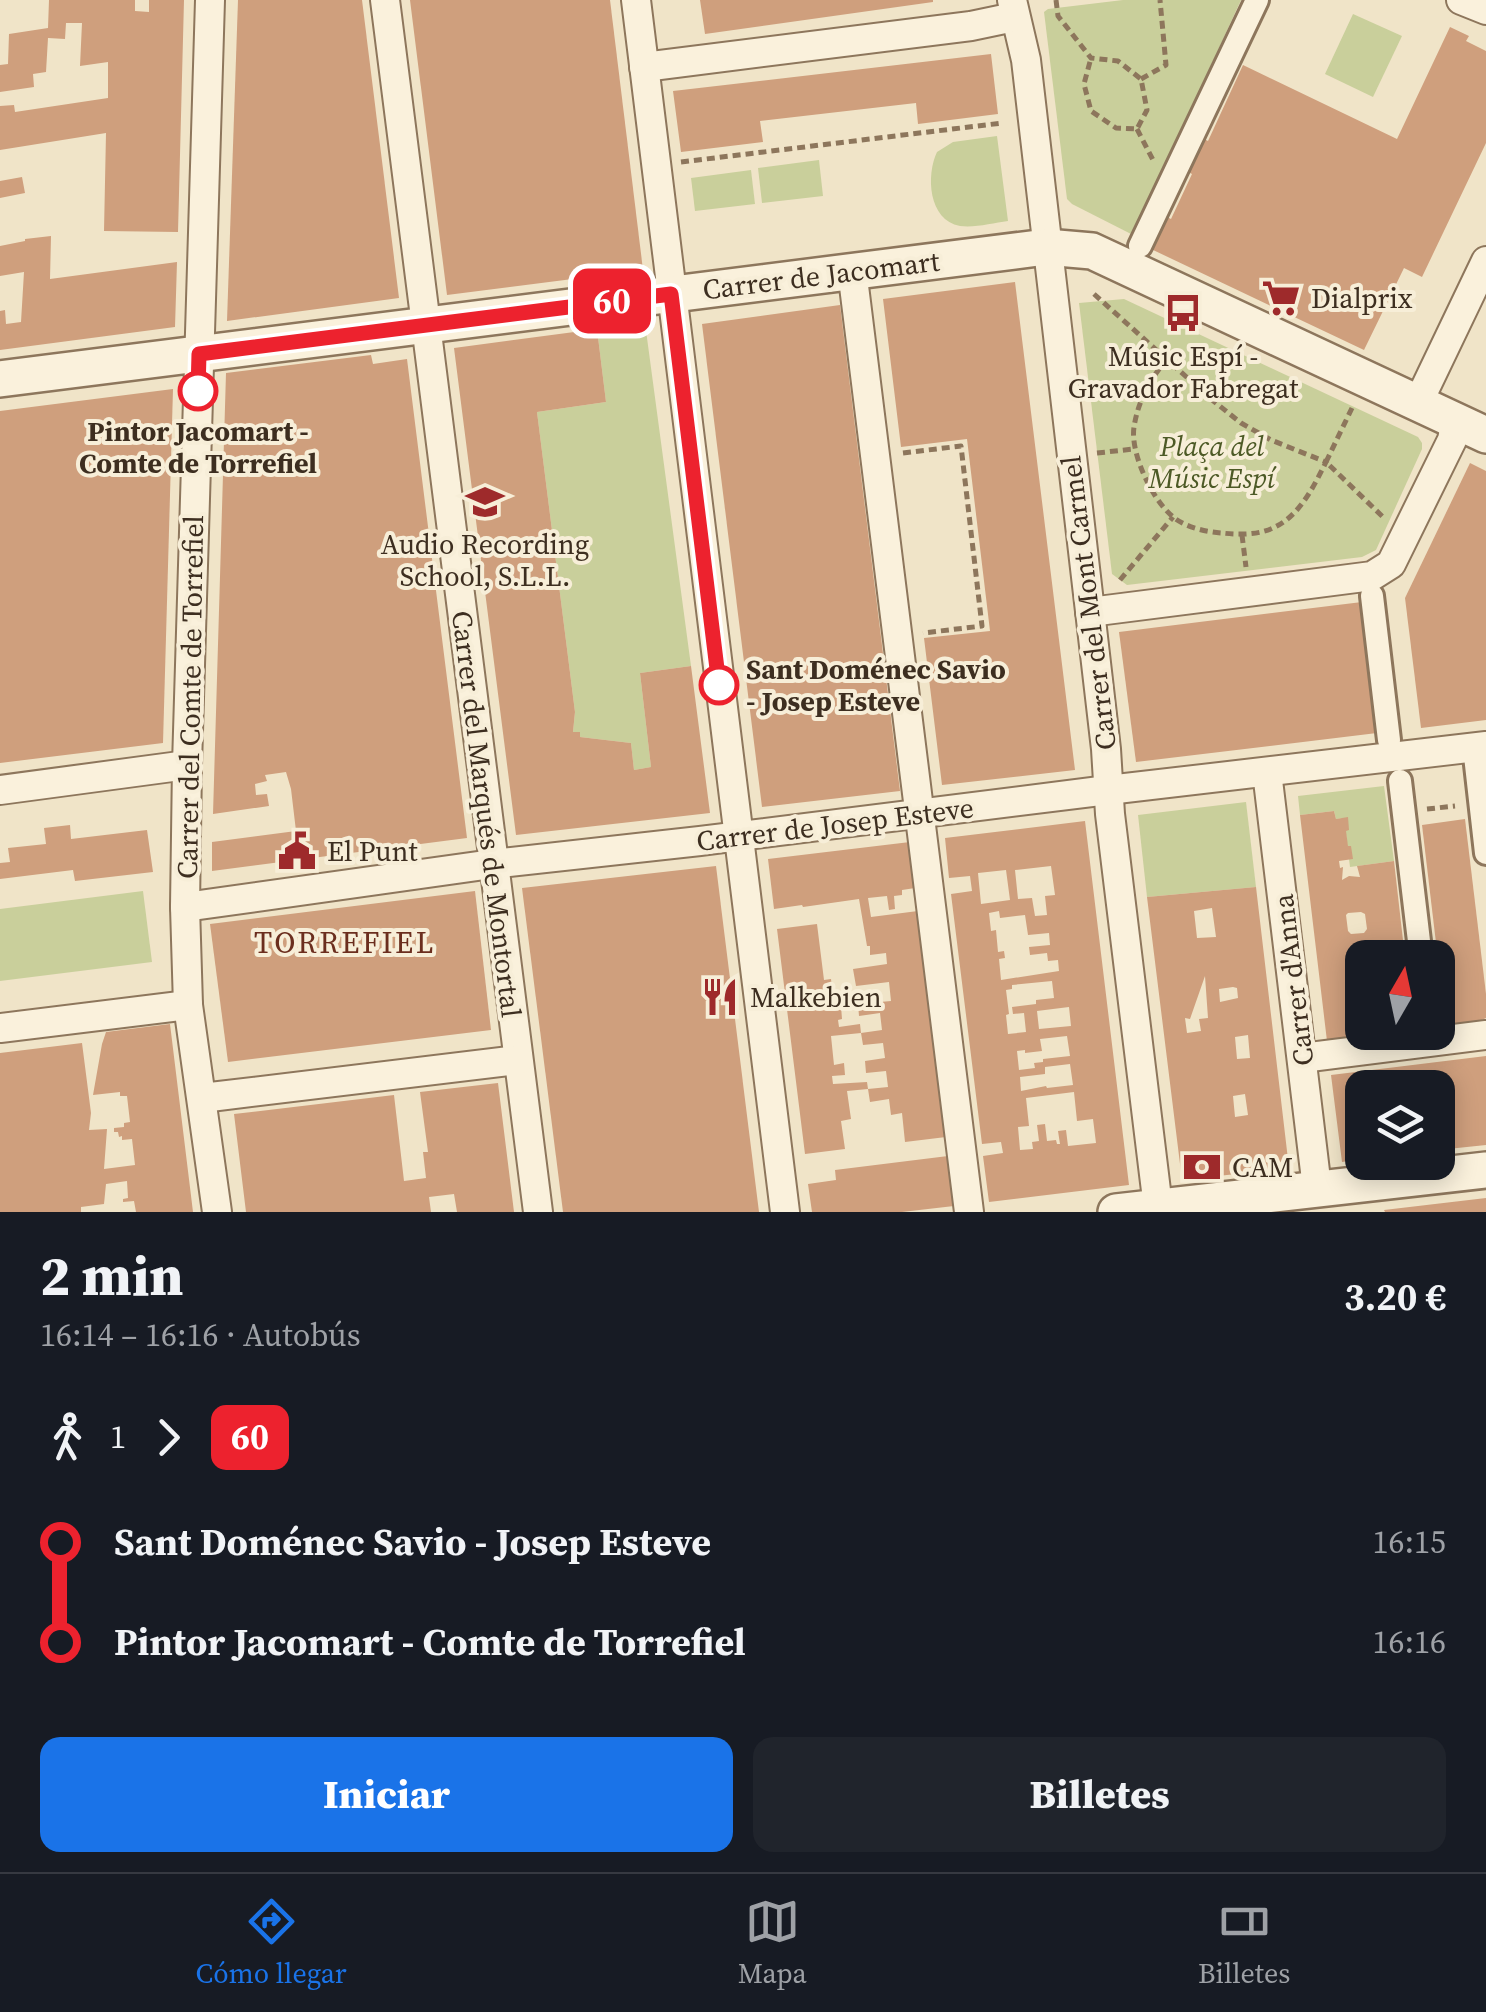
<!DOCTYPE html>
<html lang="es">
<meta charset="utf-8">
<style>
:root{--surface:#171b24;--page:#20242c;--text:#f1f3f6;--muted:#9ea1a6;--line:#363941;--accent:#1a73e8}
body{margin:0;font-family:"Source Serif 4",serif;background:var(--page);color:var(--text);height:100vh;display:flex;flex-direction:column;font-size:38px;white-space:nowrap}
*{box-sizing:border-box;margin:0}
p{font-size:32px;color:var(--muted)}
.icon{flex:none;width:55px;height:55px;fill:none;stroke:currentColor;stroke-width:2;stroke-linecap:round;stroke-linejoin:round}
.map{position:relative;height:1212px;overflow:hidden}
.panel{display:flex;flex-direction:column;background:var(--surface);flex:1}
.panel>*{flex:none}
.badge{padding:0 20px;border-radius:15px;font-size:35px;line-height:65px}
.needle{width:65px;rotate:9deg}
.buttons{position:absolute;left:1345px;top:940px;display:grid;gap:20px}
.buttons a{display:grid;place-items:center;width:110px;height:110px;border-radius:20px;background:var(--surface);box-shadow:0 5px 25px #0003;font-size:50px}
.map>.badge{position:absolute;translate:-50% -50%;box-shadow:0 0 0 5px #fff}
.legs{display:flex;align-items:center;gap:15px;height:110px;padding:0 40px;font-size:32px}
.legs p{margin-inline-start:auto}
.overview{display:flex;align-items:center;justify-content:space-between;height:170px;padding:0 40px}
h1{font-size:55px;font-weight:800;line-height:75px}
.primary-button{display:flex;gap:20px;margin-top:auto;padding:20px 40px}
.primary-button a{flex:1;height:115px;border-radius:20px;background:var(--accent);color:#fff;font-size:40px;font-weight:800;line-height:115px;text-align:center}
.primary-button a+a{background:var(--page);color:var(--text)}
ul{padding:0 40px;list-style:none}
li{display:flex;align-items:center;gap:35px;height:100px;font-size:38px}
li i{display:grid;place-items:center;width:15px;height:100%;margin:0 12px;background:currentColor}
li i::after{content:'';width:25px;height:25px;margin:-12px;border:8px solid;border-radius:50%;background:var(--surface)}
li p{margin-inline-start:auto}
li:first-child i{background:linear-gradient(#0000 50%,currentColor 0)}
li:last-child i{background:linear-gradient(currentColor 50%,#0000 0)}
.dock{display:flex;justify-content:space-around;align-items:center;height:140px;border-top:2px solid var(--line);background:var(--surface);font-size:28px;color:var(--muted)}
.dock a{display:grid;justify-items:center;gap:5px}
.dock .on{color:var(--accent)}
.map>svg:first-child{display:block}
</style>
<div class="map">
<svg width="1486" height="1212" viewBox="0 0 1486 1212">
<rect width="100%" height="100%" fill="#f0e4c8"/>
<g fill="#c9cf9b">
<polygon points="1123,0 1241,0 1133,235 1072,204 1067,199 1044,12 1048,9"/>
<polygon points="1353,14 1402,36 1373,97 1325,74"/>
<path d="M997 136 1008 221C993 223 975 228 960 226 928 220 926 175 937 152L953 142Z"/>
<polygon points="819,160 823,196 762,203 758,168"/>
<polygon points="751,170 755,204 695,211 691,178"/>
<polygon points="1124,299 1418,437 1422,443 1422,449 1376,550 1362,557 1127,585 1112,574 1079,303"/>
<polygon points="645,323 691,666 640,673 651,767 634,770 631,743 580,737 580,732 573,732 575,712 537,412 606,402 597,329"/>
<polygon points="1384,786 1394,861 1350,867 1344,818 1336,819 1334,811 1300,815 1298,796"/>
<polygon points="1246,802 1256,887 1147,897 1138,815"/>
<polygon points="143,891 152,962 0,981 0,909"/>
</g>
<g fill="#cf9f7d" fill-rule="evenodd">
<polygon points="49,0 135,0 135,11 149,12 149,0 184,0 178,232 104,231 106,133 0,150 0,106 14,105 15,112 108,98 108,62 80,66 82,23 66,23 65,39 48,38 46,72 33,74 34,87 0,92 0,65 8,64 9,34 48,28"/>
<polygon points="238,0 362,0 399,298 227,321"/>
<polygon points="410,0 610,0 643,270 447,295"/>
<polygon points="700,0 933,0 933,2 705,34"/>
<polygon points="1450,27 1469,36 1466,41 1486,51 1486,143 1422,277 1404,268 1364,350 1151,249 1167,217 1171,219 1192,174 1188,172 1204,139 1208,141 1243,65 1397,139"/>
<polygon points="991,54 998,114 918,124 916,103 760,121 763,142 681,152 673,91"/>
<polygon points="22,177 25,193 0,198 0,181"/>
<polygon points="51,236 50,279 177,262 175,327 0,350 0,311 5,310 6,324 21,322 24,272 0,276 0,246 25,241 25,239"/>
<polygon points="1015,282 1075,770 942,785 924,638 990,631 967,439 901,447 883,299"/>
<polygon points="840,305 900,791 762,807 702,324"/>
<polygon points="597,329 606,402 537,412 575,712 573,732 580,732 580,737 631,743 634,770 651,767 640,673 691,666 710,813 516,835 454,348"/>
<polygon points="371,355 373,364 407,359 467,838 212,871 212,842 296,831 291,789 286,772 265,775 267,781 255,784 256,795 267,794 269,806 213,814 226,373"/>
<polygon points="173,389 163,743 0,763 0,411"/>
<polygon points="1470,463 1486,471 1486,720 1421,728 1405,598"/>
<polygon points="1362,602 1377,733 1136,762 1119,632"/>
<path d="M1334 811 1336 819 1348 817 1349 830 1346 831 1348 846H1351L1353 859 1339 861 1340 868 1343 867 1342 880 1349 876 1360 877 1357 866 1394 861 1405 958H1362V969L1353 968 1356 977V992L1362 991V1032H1375V1035L1327 1041 1300 815ZM1361 912 1365 914 1367 929 1364 933 1351 934 1348 931 1346 915 1348 913Z"/>
<polygon points="1465,819 1486,994 1486,1018 1475,1023 1446,1027 1422,825"/>
<path d="M1085 821 1129 1185 989 1202 983 1156 1003 1153 1001 1142 982 1144 951 894 972 891 970 876 949 878 945 838ZM1051 866 1055 895 1045 896 1047 915 1035 916 1032 898 1018 899 1015 870ZM1006 870 1010 900 981 904 978 873ZM999 911 1000 918 1025 915 1028 935 1049 933 1050 945 1029 947 1030 955 1047 953 1048 961 1058 960 1059 971 1001 980 999 959 1005 958 1004 951 998 952 996 930 991 931 989 913ZM1052 981 1054 998 1036 1000V1004L1012 1007 1013 1014 1024 1013 1026 1032 1008 1034 1006 1015 1009 1014 1006 990 1012 989V985ZM1069 1007 1071 1026 1039 1029 1037 1011ZM1067 1036 1070 1056 1043 1059V1062L1034 1063 1035 1068 1019 1070 1017 1051 1025 1050V1053L1042 1051 1040 1039ZM1070 1064 1073 1085 1047 1088 1046 1086 1021 1091 1020 1077 1045 1074V1067ZM1074 1092 1077 1121 1093 1119 1096 1143 1068 1146 1066 1130 1058 1131 1060 1144H1057L1056 1140 1047 1141 1045 1124 1037 1125 1039 1141 1032 1142 1033 1149 1020 1150 1018 1127 1029 1126 1026 1098Z"/>
<polygon points="70,825 71,839 147,830 153,872 75,881 73,870 0,879 0,863 10,862 8,848 46,844 44,828"/>
<polygon points="910,842 915,888 902,890 902,895 894,896 895,909 889,910 887,896 868,898 871,917 918,911 946,1137 905,1142 902,1113 891,1115 889,1099 870,1102 868,1089 888,1087 886,1071 866,1073 865,1061 885,1058 883,1043 863,1045 861,1033 882,1030 880,1013 859,1016 858,1004 891,1001 889,982 856,986 853,969 887,964 886,953 870,955 870,946 867,946 859,899 803,907 802,905 774,909 768,859"/>
<polygon points="716,866 759,1212 563,1212 522,888"/>
<path d="M1256 887 1289 1168 1182 1180 1147 897ZM1212 908 1216 937 1197 938 1194 911ZM1205 976 1208 1018 1199 1019 1201 1031 1187 1033 1185 1018 1190 1019ZM1233 987 1237 988 1238 998 1220 1002 1219 989ZM1248 1035 1250 1058 1237 1059 1235 1037ZM1245 1094 1248 1115 1235 1117 1233 1096Z"/>
<polygon points="475,891 491,1030 228,1062 210,924"/>
<polygon points="817,924 824,980 831,979 834,1007 841,1006 842,1019 838,1020 839,1027 860,1024 861,1033 831,1036 834,1065 844,1063 845,1075 832,1076 833,1084 867,1082 868,1089 847,1091 851,1119 841,1121 845,1149 805,1154 777,929"/>
<polygon points="170,1024 193,1212 136,1212 134,1201 123,1202 123,1199 128,1198 127,1181 106,1184 104,1204 81,1207 81,1212 0,1212 0,1053 82,1043 91,1113 89,1130 107,1129 104,1169 135,1165 132,1139 122,1140 122,1136 119,1137 118,1132 114,1132 114,1128 124,1127 124,1123 130,1122 127,1096 120,1096 120,1092 93,1095 102,1044 106,1032"/>
<polygon points="1486,1056 1486,1145 1438,1150 1438,1088 1362,1088 1362,1159 1342,1162 1331,1075"/>
<polygon points="498,1083 514,1212 457,1212 454,1194 429,1197 431,1212 246,1212 234,1114 394,1095 404,1181 426,1178 423,1152 428,1152 420,1092"/>
<polygon points="948,1156 954,1206 902,1212 812,1212 808,1184 836,1180 835,1170"/>
<polygon points="1486,1198 1486,1212 1385,1212 1384,1210"/>
</g>
<g fill="none" stroke-linecap="round" stroke-linejoin="round">
<g stroke="#8d765c" stroke-width="28">
<g id="pedestrian">
<polyline points="1140,246 1257,0"/>
<polyline points="1372,596 1389,740"/>
<polyline points="1474,747 1486,853"/>
<polyline points="1400,781 1421,958"/>
</g>
</g>
<g stroke="#8d765c" stroke-width="32">
<g id="minor">
<polyline points="210,0 187,765 185,907 188,1005 217,1212"/>
<polyline points="385,0 538,1212"/>
<polyline points="636,0 785,1212"/>
<polyline points="1012,0 1026,60 1106,749 1110,814 1158,1207"/>
<polyline points="1461,0 1486,10"/>
<polyline points="644,67 971,26 1014,17"/>
<polyline points="852,270 969,1212"/>
<polyline points="1418,403 1486,261"/>
<polyline points="1090,612 1372,576 1391,564 1452,440 1454,430 1445,415"/>
<polyline points="1267,772 1317,1188"/>
<polyline points="0,790 187,765"/>
<polyline points="185,907 492,864 700,841 1108,790 1486,746"/>
<polyline points="0,1028 188,1005"/>
<polyline points="1302,1058 1486,1035"/>
<polyline points="202,1098 518,1060"/>
</g>
</g>
<g stroke="#8d765c" stroke-width="40">
<g id="tertiary">
<polyline points="0,379 1046,247 1092,251 1486,435"/>
<polyline points="1116,1212 1486,1170"/>
</g>
</g>
<g stroke="#8d765c" stroke-width="5" stroke-dasharray="8 5" stroke-linecap="butt">
<polyline points="1056,0 1058,16 1091,58 1118,61 1141,79 1147,110 1137,129 1116,128 1091,111 1084,84 1091,58"/>
<polyline points="1141,79 1166,65 1160,0"/>
<polyline points="1137,129 1154,162"/>
<polyline points="681,162 1002,123"/>
<path d="M1094 294 1211 399 1241 423 1271 440 1326 462C1314 486 1300 515 1275 527 1260 535 1239 535 1222 533 1206 532 1184 527 1172 516 1152 499 1130 453 1134 427 1138 401 1150 379 1167 359"/>
<polyline points="1352,408 1326,462 1383,517"/>
<polyline points="903,453 961,446 982,626 923,633"/>
<polyline points="1097,453 1134,449"/>
<polyline points="1242,535 1246,567"/>
<polyline points="1120,580 1173,517"/>
<polyline points="1427,809 1455,806"/>
</g>
<use href="#pedestrian" stroke="#faf1dc" stroke-width="22"/>
<use href="#minor" stroke="#faf1dc" stroke-width="28"/>
<use href="#tertiary" stroke="#faf1dc" stroke-width="35"/>
</g>
<g fill="none" stroke-linecap="round" stroke-linejoin="round">
<g stroke="#fff" stroke-width="22">
<polyline id="line-1" points="198,391 199,354 671,294 719,685"/>
</g>
<use href="#line-1" stroke="#ed222e" stroke-width="15"/>
</g>
<defs>
<g id="supermarket-bare" transform="scale(3)"><path d="M-6-5.5h2.5l.6 2H6L4.5 2H-2.5L-4.4-4H-6ZM-1.5 3.2a1.3 1.3 0 1 0 .1 0ZM3 3.2a1.3 1.3 0 1 0 .1 0Z" fill="#9e2a2b" stroke="#f7eed8" stroke-width="2.5" paint-order="stroke"/></g>
<g id="bus-bare" transform="scale(3)"><path d="M-5-6H5V4H4V6H2V4H-2V6H-4V4H-5ZM-3.5-4V0h7V-4ZM-3.5 1.2v1.5H-2V1.2ZM2 1.2v1.5H3.5V1.2Z" fill="#9e2a2b" stroke="#f7eed8" stroke-width="2.5" paint-order="stroke"/></g>
<g id="university-bare" transform="scale(3)"><path d="M0-5L7-2L0 1L-7-2ZM-4 1L0 2.5L4 1V4Q0 6-4 4Z" fill="#9e2a2b" stroke="#f7eed8" stroke-width="2.5" paint-order="stroke"/></g>
<g id="civic-bare" transform="scale(3)"><path d="M-.6-6.5H3V-4.5H.6V-3L4-1V1h2V6H-6V1h2V-1L-.6-3ZM-1.2 2.5V6h2.4V2.5Z" fill="#9e2a2b" stroke="#f7eed8" stroke-width="2.5" paint-order="stroke"/></g>
<g id="restaurant-bare" transform="scale(3)"><path d="M-5-6h1v4h1v-4h1v4h1v-4h1v5L-1.5 .5V6h-2V.5L-5-1ZM5-6V6H3V1.5H1.5Q1.5-4 5-6Z" fill="#9e2a2b" stroke="#f7eed8" stroke-width="2.5" paint-order="stroke"/></g>
<g id="bank-bare" transform="scale(3)"><path d="M-6-4H6V4H-6ZM0-2.3a2.3 2.3 0 1 0 0 4.6a2.3 2.3 0 1 0 0-4.6Z" fill="#9e2a2b" stroke="#f7eed8" stroke-width="2.5" paint-order="stroke"/></g>
</defs>
<g fill-rule="evenodd">
<use href="#supermarket-bare" x="1281" y="298"/>
<use href="#bus-bare" x="1183" y="313"/>
<use href="#university-bare" x="485" y="502"/>
<use href="#civic-bare" x="297" y="851"/>
<use href="#restaurant-bare" x="720" y="997"/>
<use href="#bank-bare" x="1202" y="1167"/>
</g>
<g fill="#fff" stroke="#ed222e" stroke-width="5">
<circle cx="198" cy="391" r="18"/>
<circle cx="719" cy="685" r="18"/>
</g>
<g text-anchor="middle" dominant-baseline="central" stroke-width="8" stroke-linejoin="round" paint-order="stroke">
<g font-size="28" fill="#3d2e20" stroke="#f7eed8">
<text transform="translate(821 275) rotate(-7)">Carrer de Jacomart</text>
<text transform="translate(1088 603) rotate(-97)">Carrer del Mont Carmel</text>
<text transform="translate(190 697) rotate(-89)">Carrer del Comte de Torrefiel</text>
<text transform="translate(487 814) rotate(83)">Carrer del Marqués de Montortal</text>
<text transform="translate(835 824) rotate(-7)">Carrer de Josep Esteve</text>
<text transform="translate(1293 980) rotate(-97)">Carrer d'Anna</text>
</g>
<g font-size="28" fill="#3d2e20" stroke="#f7eed8" text-anchor="start">
<text x="1311" y="298">Dialprix</text>
<text x="1183" y="356" text-anchor="middle">Músic Espí -<tspan x="1183" dy="32">Gravador Fabregat</tspan></text>
<text x="485" y="544" text-anchor="middle">Audio Recording<tspan x="485" dy="32">School, S.L.L.</tspan></text>
<text x="327" y="851">El Punt</text>
<text x="750" y="997">Malkebien</text>
<text x="1232" y="1167">CAM</text>
</g>
<g font-size="28" font-weight="bold" fill="#3d2e20" stroke="#f7eed8">
<text x="198" y="431">Pintor Jacomart -<tspan x="198" dy="32">Comte de Torrefiel</tspan></text>
<text x="746" y="669" text-anchor="start">Sant Doménec Savio<tspan x="746" dy="32">- Josep Esteve</tspan></text>
</g>
<g font-size="28" font-style="italic" fill="#4d5a26" stroke="#f7eed8">
<text x="1212" y="446">Plaça del<tspan x="1212" dy="32">Músic Espí</tspan></text>
</g>
<g font-size="30" letter-spacing="2.5" fill="#6b2e1e" stroke="#f7eed8">
<text x="345" y="942">TORREFIEL</text>
</g>
</g>
</svg>
<div class="buttons">
<a><svg class="needle" viewBox="-14 -14 28 28"><path d="M0-13l5 13h-10z" fill="#e53935"/><path d="M0 13l5-13h-10z" fill="#9ea1a6"/></svg></a>
<a><svg class="icon" aria-label="layers" viewBox="0 0 24 24"><path d="M12 4l9 5-9 5-9-5zM3 14l9 5 9-5"/></svg></a>
</div>
<b class="badge" style="left:612px;top:301px;background:#ed222e;color:#fff">60</b>
</div>
<section class="panel">
<div class="overview"><div><h1>2 min</h1><p>16:14 – 16:16 · Autobús</p></div><b>3.20 €</b></div>
<div class="legs"><svg class="icon" aria-label="walk" viewBox="0 0 24 24"><circle cx="13" cy="4" r="2"/><path d="M13 8l-2 6 4 7M11 14l-3 7M7 12l3-4h3l4 4"/></svg>1<svg class="icon" aria-label="forward" viewBox="0 0 24 24"><path d="M9 5l7 7-7 7"/></svg><b class="badge" style="background:#ed222e;color:#fff">60</b></div>
<ul>
<li><i style="color:#ed222e"></i><b>Sant Doménec Savio - Josep Esteve</b><p>16:15</p></li>
<li><i style="color:#ed222e"></i><b>Pintor Jacomart - Comte de Torrefiel</b><p>16:16</p></li>
</ul>
<div class="primary-button"><a>Iniciar</a><a>Billetes</a></div>
</section>
<nav class="dock">
<a class="on"><svg class="icon" aria-label="directions" viewBox="0 0 24 24"><path d="M12 3l9 9-9 9-9-9zM9 14v-3h6M13 9l2 2-2 2"/></svg>Cómo llegar</a>
<a><svg class="icon" aria-label="map" viewBox="0 0 24 24"><path d="M3 6l6-2 6 2 6-2v14l-6 2-6-2-6 2zM9 4v14M15 6v14"/></svg>Mapa</a>
<a><svg class="icon" aria-label="tickets" viewBox="0 0 24 24"><path d="M3 7h18v10H3zM15 7v10"/></svg>Billetes</a>
</nav>
